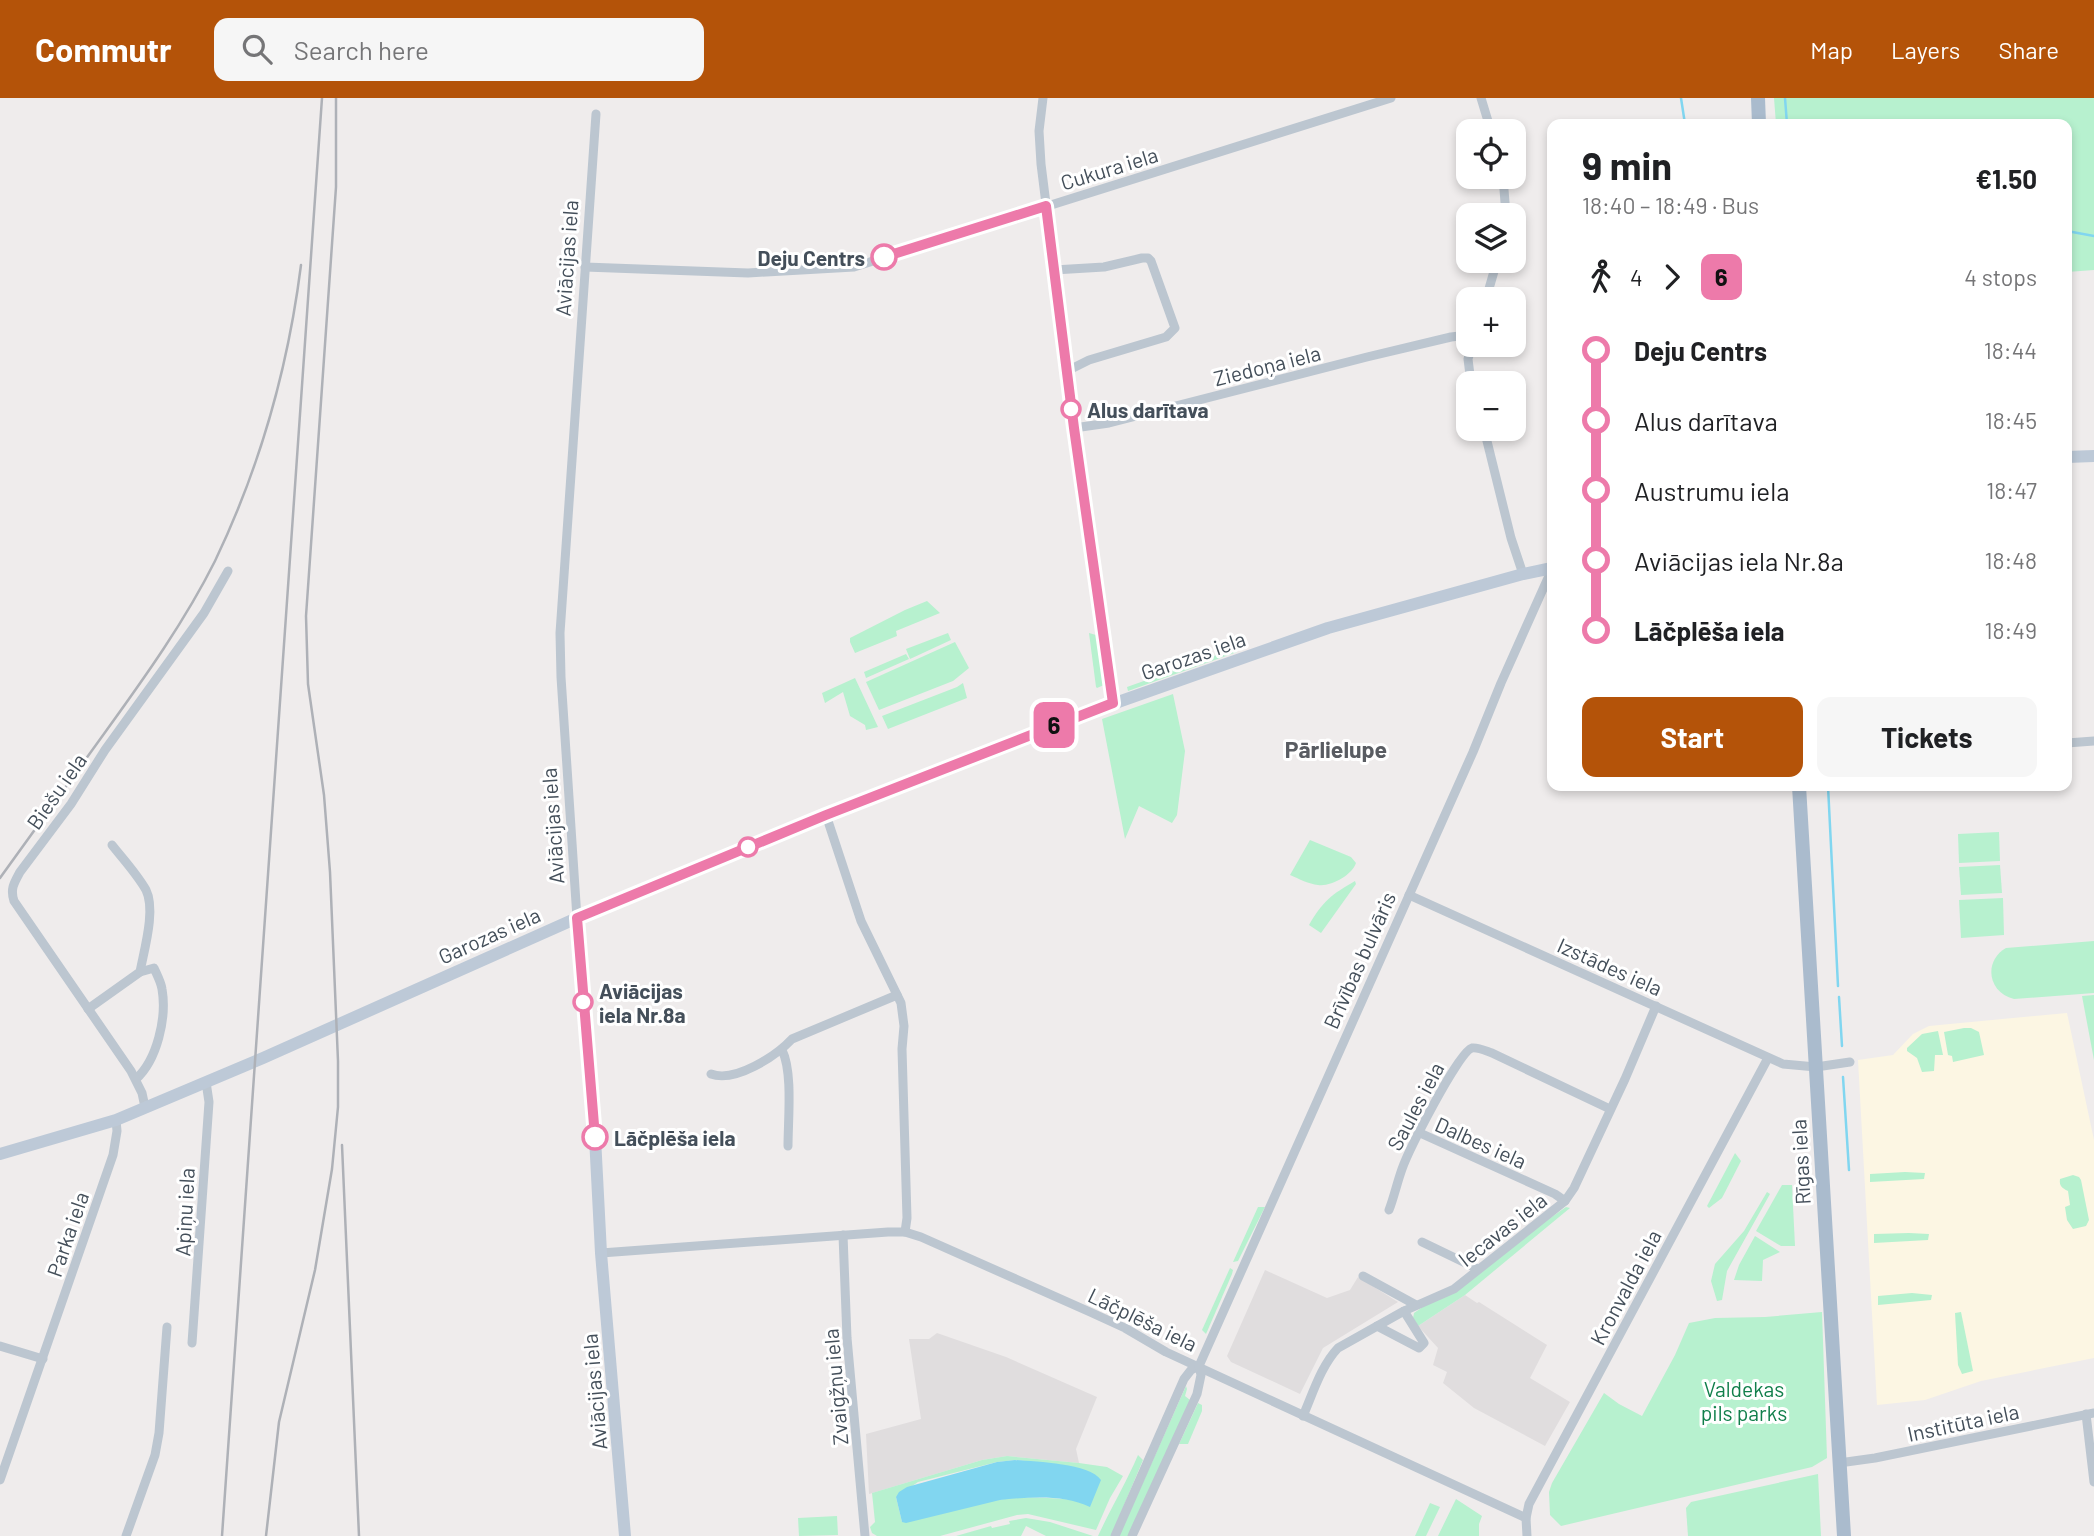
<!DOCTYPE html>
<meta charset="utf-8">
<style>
:root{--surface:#fff;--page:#f6f6f6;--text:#202124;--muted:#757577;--accent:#b45309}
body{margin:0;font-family:Barlow,sans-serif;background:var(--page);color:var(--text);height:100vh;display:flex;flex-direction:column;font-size:26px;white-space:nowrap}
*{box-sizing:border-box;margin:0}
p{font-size:23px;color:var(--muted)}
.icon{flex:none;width:38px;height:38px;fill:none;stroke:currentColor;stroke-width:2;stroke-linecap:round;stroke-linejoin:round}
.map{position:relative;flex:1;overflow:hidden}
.details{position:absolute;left:1547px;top:21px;width:525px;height:672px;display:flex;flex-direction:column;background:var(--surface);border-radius:14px;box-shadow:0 4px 10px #0003}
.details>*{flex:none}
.badge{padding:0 14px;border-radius:10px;font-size:24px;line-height:46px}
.controls{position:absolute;left:1456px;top:21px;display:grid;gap:14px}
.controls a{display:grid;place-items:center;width:70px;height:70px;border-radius:14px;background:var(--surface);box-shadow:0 4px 10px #0003;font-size:35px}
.map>.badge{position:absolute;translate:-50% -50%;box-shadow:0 0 0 4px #fff}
.legs{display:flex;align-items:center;gap:10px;height:77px;padding:0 35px;font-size:23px}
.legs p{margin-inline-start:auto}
.overview{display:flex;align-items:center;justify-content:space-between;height:119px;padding:0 35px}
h1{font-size:38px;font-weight:700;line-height:52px}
.primary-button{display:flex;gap:14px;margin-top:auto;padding:14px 35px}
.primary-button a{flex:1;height:80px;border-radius:14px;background:var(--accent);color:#fff;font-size:28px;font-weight:700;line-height:80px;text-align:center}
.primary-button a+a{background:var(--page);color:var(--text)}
ul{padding:0 35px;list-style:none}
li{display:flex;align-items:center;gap:24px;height:70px;font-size:26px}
li i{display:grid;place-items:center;width:10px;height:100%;margin:0 9px;background:currentColor}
li i::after{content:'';width:18px;height:18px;margin:-9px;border:5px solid;border-radius:50%;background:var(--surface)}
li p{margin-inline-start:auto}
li:first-child i{background:linear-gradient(#0000 50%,currentColor 0)}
li:last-child i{background:linear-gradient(currentColor 50%,#0000 0)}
header{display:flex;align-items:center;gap:42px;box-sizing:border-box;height:98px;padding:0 35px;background:var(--accent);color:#fff}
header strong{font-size:33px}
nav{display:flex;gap:38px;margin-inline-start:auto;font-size:24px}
.search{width:490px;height:63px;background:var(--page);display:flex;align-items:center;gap:18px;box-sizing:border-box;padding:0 24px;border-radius:14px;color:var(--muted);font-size:26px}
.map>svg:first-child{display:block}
</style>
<header>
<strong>Commutr</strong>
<div class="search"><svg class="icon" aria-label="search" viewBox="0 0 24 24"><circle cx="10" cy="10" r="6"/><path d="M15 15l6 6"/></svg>Search here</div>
<nav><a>Map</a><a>Layers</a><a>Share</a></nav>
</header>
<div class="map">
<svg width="2094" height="1438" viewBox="0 0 2094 1438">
<rect width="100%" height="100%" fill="#efecec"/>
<polygon fill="#fcf6e3" points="2067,915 2094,1042 2094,1260 1981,1283 1925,1302 1877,1307 1858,962 1893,957 1913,936 1929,928"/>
<g fill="#e0ddde">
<polygon points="1265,1172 1327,1200 1350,1192 1358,1179 1398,1204 1323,1250 1300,1296 1231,1264 1227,1258"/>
<polygon points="1465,1197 1477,1205 1479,1204 1547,1247 1530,1280 1570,1304 1545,1348 1474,1310 1443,1285 1447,1274 1433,1267 1438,1250 1418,1228"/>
<polygon points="937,1235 1006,1259 1097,1299 1076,1351 1079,1365 1007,1358 982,1362 869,1396 866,1336 921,1321 909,1241 929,1241"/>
</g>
<g fill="#b7f1cf" fill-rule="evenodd">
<polygon points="1774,0 2094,0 2094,172 2067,174 2067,26 1776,26"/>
<polygon points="927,503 940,515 896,533 897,538 855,555 850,544 850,540 905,512"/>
<polygon points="948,535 951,542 910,561 906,551"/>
<polygon points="1089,535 1096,537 1104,587 1097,590 1096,589"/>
<polygon points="955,544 969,570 953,583 879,612 866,584"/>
<polygon points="1236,550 1237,554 1128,593 1127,589"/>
<polygon points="906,556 909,561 866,580 864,574"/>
<polygon points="855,580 878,629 866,632 865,627 850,618 843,594 825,605 822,595"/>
<polygon points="963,585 967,600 888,631 882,618 957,589"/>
<polygon points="1173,596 1185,653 1177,717 1172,725 1139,708 1125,741 1102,621"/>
<polygon points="1999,734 2000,763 1959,765 1958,736"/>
<path d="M1310 742 1351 759 1356 765C1352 777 1331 789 1318 787 1309 786 1299 781 1290 777Z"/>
<polygon points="2000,767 2002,795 1961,797 1959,769"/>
<path d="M1355 783 1356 786 1321 835 1309 827C1322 804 1332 796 1355 783Z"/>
<polygon points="2003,800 2004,837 1961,840 1959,802"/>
<path d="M2094 843V895L2014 901C1988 895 1983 863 2006 850Z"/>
<polygon points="2094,897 2094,962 2082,898"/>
<polygon points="1964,930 1971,930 1979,934 1984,957 1953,964 1952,958 1948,957 1944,934"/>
<polygon points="1938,933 1943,957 1935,957 1934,973 1922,974 1917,960 1907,953 1907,950 1922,936"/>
<polygon points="1735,1055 1741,1063 1722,1100 1709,1110 1707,1108"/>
<polygon points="1905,1074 1925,1075 1924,1081 1870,1084 1870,1076"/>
<path d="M2073 1077 2079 1079 2081 1082 2089 1122 2086 1128 2073 1131 2067 1122 2065 1109 2070 1107 2068 1093C2062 1090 2059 1088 2060 1081Z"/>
<polygon points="1782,1087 1792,1087 1795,1148 1781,1148 1756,1133"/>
<polygon points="1767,1094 1770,1096 1727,1173 1722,1202 1717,1203 1711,1183 1715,1166 1744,1133"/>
<polygon points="1258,1109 1265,1109 1238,1163 1233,1164"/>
<polygon points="1566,1109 1570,1110 1465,1197 1418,1228 1413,1220 1414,1215"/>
<polygon points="1909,1135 1929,1136 1928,1142 1874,1145 1874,1136"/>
<polygon points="1755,1138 1780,1154 1763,1162 1762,1183 1734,1182 1739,1167"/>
<polygon points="1230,1170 1233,1172 1232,1176 1206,1236 1202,1232"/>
<polygon points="1912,1195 1932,1197 1931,1202 1878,1207 1878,1198"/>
<polygon points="1822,1214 1827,1360 1812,1369 1561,1428 1550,1417 1549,1394 1552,1385 1604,1295 1619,1306 1642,1318 1675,1257 1689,1225 1715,1220 1765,1219"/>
<polygon points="1961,1214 1973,1273 1962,1276 1958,1267 1955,1215"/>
<polygon points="1186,1288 1187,1291 1185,1298 1190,1302 1129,1438 1119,1438"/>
<polygon points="1198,1305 1202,1307 1202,1313 1188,1346 1179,1346"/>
<path d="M1138 1357 1143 1362 1111 1438H1098C1111 1410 1126 1385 1138 1357Z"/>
<path d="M1007 1358 1079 1365 1107 1369 1123 1378 1110 1400 1096 1432 1028 1416 1017 1417 940 1438H877L872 1435 870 1429 875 1424 872 1395 982 1362ZM1015 1362 1062 1367 1075 1402C1052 1400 1028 1398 1004 1401 969 1406 936 1419 902 1424L896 1399 918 1384 997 1364Z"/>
<polygon points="1818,1376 1821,1438 1688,1438 1686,1410 1691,1404"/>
<polygon points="1456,1401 1482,1418 1479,1426 1479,1438 1438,1438"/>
<polygon points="1430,1405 1440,1409 1426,1438 1415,1438"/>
<polygon points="837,1418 838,1437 799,1438 798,1420"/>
<polygon points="1026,1420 1050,1424 1093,1438 1046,1438 1026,1428 1021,1438 956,1438 991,1428 992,1430 1010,1426 1009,1423"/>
</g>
<path fill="#81d6f0" d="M1015 1362C1036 1364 1089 1365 1101 1382L1090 1409C1063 1396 1030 1399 1000 1402L906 1425 902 1424 896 1399 899 1394 907 1389 997 1364Z"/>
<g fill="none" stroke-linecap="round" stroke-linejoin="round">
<g stroke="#81d6f0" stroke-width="2.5">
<polyline points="1681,0 1685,26"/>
<polyline points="1785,0 1787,26"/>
<polyline points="2067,133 2094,138"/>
<polyline points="1828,688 1838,888"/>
<polyline points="1839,899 1842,948"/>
<polyline points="1843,979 1849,1072"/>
</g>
<g stroke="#bcc6d0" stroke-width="9">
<polyline points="1043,0 1039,33 1041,66 1074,330 1113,605"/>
<polyline points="1481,0 1491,33"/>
<polyline points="1503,79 1506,117"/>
<polyline points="585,169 748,175 854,169 1391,0"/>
<polyline points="1054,172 1104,169 1142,160 1148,160 1151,163 1175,230 1166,239 1089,262 1067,273"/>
<polyline points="1486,201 1497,163"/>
<polyline points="1471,285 1468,261 1472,247"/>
<polyline points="1074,330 1109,325 1367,259 1451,239 1468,237"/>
<polyline points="1484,331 1511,440 1523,476"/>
<polyline points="2067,645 2094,643"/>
<polyline points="826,717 861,823 901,905 904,928 902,951 907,1120 905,1134"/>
<polyline points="1409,797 1783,966 1816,969 1850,964"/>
<polyline points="577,820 561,579 560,535 596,16"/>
<path d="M88 911 140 874C144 852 156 812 146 792 137 776 123 761 112 747"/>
<path d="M782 952C793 974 788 1022 788 1048"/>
<path d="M711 976C735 985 776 958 792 941L897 897"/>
<path d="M136 981C157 962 167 920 162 891 161 884 157 877 154 870L140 874"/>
<path d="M145 1009 142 995 131 973 14 803C10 791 14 785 20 774L71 706 105 652 204 515 228 473"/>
<polyline points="1420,1035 1555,1096 1565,1103"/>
<path d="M1389 1112C1394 1099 1397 1085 1402 1071 1408 1054 1458 954 1472 950 1478 949 1486 953 1492 955L1610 1011"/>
<polyline points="843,1137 847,1240 865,1438"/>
<polyline points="1422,1144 1478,1171"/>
<polyline points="601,1155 888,1134 905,1134 921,1139 1090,1214 1125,1230 1166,1254 1526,1420"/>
<polyline points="1363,1178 1416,1207"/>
<polyline points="1377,1228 1419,1250 1424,1245 1404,1213"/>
<polyline points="192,1245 209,1004 206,984"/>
<polyline points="0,1248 43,1261"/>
<polyline points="2086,1316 2094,1384"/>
<path d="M1303 1318C1313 1295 1321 1268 1338 1250L1404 1213 1454 1191 1565 1103 1574 1090 1625 981 1656 908"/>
<polyline points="1839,1365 1875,1360 2094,1315"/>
<polyline points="0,1382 113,1057 117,1033 116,1022"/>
<polyline points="126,1438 155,1357 159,1335 167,1229"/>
<polyline points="1115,1438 1184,1281 1191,1272 1199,1268"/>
<polyline points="1132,1438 1197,1296 1201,1277 1199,1268 1473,654 1501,585 1552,471"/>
<polyline points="1527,1438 1526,1420 1529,1406 1768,960"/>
</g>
<g stroke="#bdc9d7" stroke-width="12">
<polyline points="2067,359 2094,358"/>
<polyline points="577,820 587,957 594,1020 601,1155 625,1438"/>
<polyline points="0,1056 116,1022 263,960 577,820 826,717 1070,621 1328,530 1523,476 1552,470"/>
</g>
<g stroke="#aabbcd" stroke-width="14">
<polyline points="1758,0 1759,26"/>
<polyline points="1799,688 1844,1438"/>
</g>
<g stroke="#aeb1b7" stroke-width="2.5">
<path d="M0 780C35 731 71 682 106 633 145 579 185 523 215 463 260 369 288 270 301 167"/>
<polyline points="342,1047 359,1438"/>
<polyline points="222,1438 322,0"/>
<polyline points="266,1438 279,1324 315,1172 332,1071 338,1009 338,963 330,774 324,697 308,586 306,518 336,89 336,0"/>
</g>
</g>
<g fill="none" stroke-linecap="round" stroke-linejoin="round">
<g stroke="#fff" stroke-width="16">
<polyline id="line-1" points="595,1039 577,820 826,717 1113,605 1074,330 1046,108 884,159"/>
</g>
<use href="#line-1" stroke="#ed7aaa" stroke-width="10"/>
</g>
<g fill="#fff" stroke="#ed7aaa" stroke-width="3.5">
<circle cx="884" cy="159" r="12"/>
<circle cx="1071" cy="311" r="9"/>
<circle cx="748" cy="749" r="9"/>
<circle cx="583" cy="904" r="9"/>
<circle cx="595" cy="1039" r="12"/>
</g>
<g text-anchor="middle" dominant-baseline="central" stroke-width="6" stroke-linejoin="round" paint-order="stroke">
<g font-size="21" fill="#444f5a" stroke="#fff">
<text transform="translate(1109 70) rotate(-17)">Cukura iela</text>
<text transform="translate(566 160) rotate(-86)">Aviācijas iela</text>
<text transform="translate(1267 267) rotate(-14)">Ziedoņa iela</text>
<text transform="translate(1193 557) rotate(-19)">Garozas iela</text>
<text transform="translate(56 693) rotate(-55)">Biešu iela</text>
<text transform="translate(552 728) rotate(-94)">Aviācijas iela</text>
<text transform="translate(489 837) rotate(-24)">Garozas iela</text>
<text transform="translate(1359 862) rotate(-66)">Brīvības bulvāris</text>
<text transform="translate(1610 868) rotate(24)">Izstādes iela</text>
<text transform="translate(1415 1008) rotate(-62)">Saules iela</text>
<text transform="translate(1481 1044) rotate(24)">Dalbes iela</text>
<text transform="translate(1800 1064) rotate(-93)">Rīgas iela</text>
<text transform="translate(184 1114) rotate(-87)">Apiņu iela</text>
<text transform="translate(1502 1131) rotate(-38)">Iecavas iela</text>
<text transform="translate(67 1136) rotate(-71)">Parka iela</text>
<text transform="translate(1625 1189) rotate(-62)">Kronvalda iela</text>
<text transform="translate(1143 1221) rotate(26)">Lāčplēša iela</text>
<text transform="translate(835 1289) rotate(-95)">Zvaigžņu iela</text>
<text transform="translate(594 1294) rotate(-95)">Aviācijas iela</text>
<text transform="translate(1963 1324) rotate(-12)">Institūta iela</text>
</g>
<g font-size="21" font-weight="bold" fill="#444f5a" stroke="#fff" text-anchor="start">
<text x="865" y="159" text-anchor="end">Deju Centrs</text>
<text x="1087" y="311">Alus darītava</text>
<text x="599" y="892">Aviācijas<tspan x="599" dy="24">iela Nr.8a</tspan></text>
<text x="614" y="1039">Lāčplēša iela</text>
</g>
<g font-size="21" fill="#117f4b" stroke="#fff">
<text x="1744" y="1290">Valdekas<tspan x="1744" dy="24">pils parks</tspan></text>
</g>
<g font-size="23" font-weight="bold" fill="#595c62" stroke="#fff">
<text x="1336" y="651">Pārlielupe</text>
</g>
</g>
</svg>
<div class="controls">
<a><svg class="icon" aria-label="locate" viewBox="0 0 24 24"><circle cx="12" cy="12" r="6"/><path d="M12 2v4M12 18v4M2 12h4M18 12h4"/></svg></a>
<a><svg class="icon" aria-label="layers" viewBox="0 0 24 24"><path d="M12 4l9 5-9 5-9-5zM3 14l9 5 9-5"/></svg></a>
<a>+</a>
<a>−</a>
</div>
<b class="badge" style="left:1054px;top:627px;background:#ed7aaa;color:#111">6</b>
<section class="details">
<div class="overview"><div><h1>9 min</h1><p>18:40 – 18:49 · Bus</p></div><b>€1.50</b></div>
<div class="legs"><svg class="icon" aria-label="walk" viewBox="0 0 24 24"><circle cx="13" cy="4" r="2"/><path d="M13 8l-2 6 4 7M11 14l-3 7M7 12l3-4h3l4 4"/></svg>4<svg class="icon" aria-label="forward" viewBox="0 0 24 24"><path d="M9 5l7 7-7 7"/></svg><b class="badge" style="background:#ed7aaa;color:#111">6</b><p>4 stops</p></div>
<ul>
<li><i style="color:#ed7aaa"></i><b>Deju Centrs</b><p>18:44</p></li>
<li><i style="color:#ed7aaa"></i><span>Alus darītava</span><p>18:45</p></li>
<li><i style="color:#ed7aaa"></i><span>Austrumu iela</span><p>18:47</p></li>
<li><i style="color:#ed7aaa"></i><span>Aviācijas iela Nr.8a</span><p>18:48</p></li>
<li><i style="color:#ed7aaa"></i><b>Lāčplēša iela</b><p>18:49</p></li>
</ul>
<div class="primary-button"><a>Start</a><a>Tickets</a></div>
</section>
</div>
